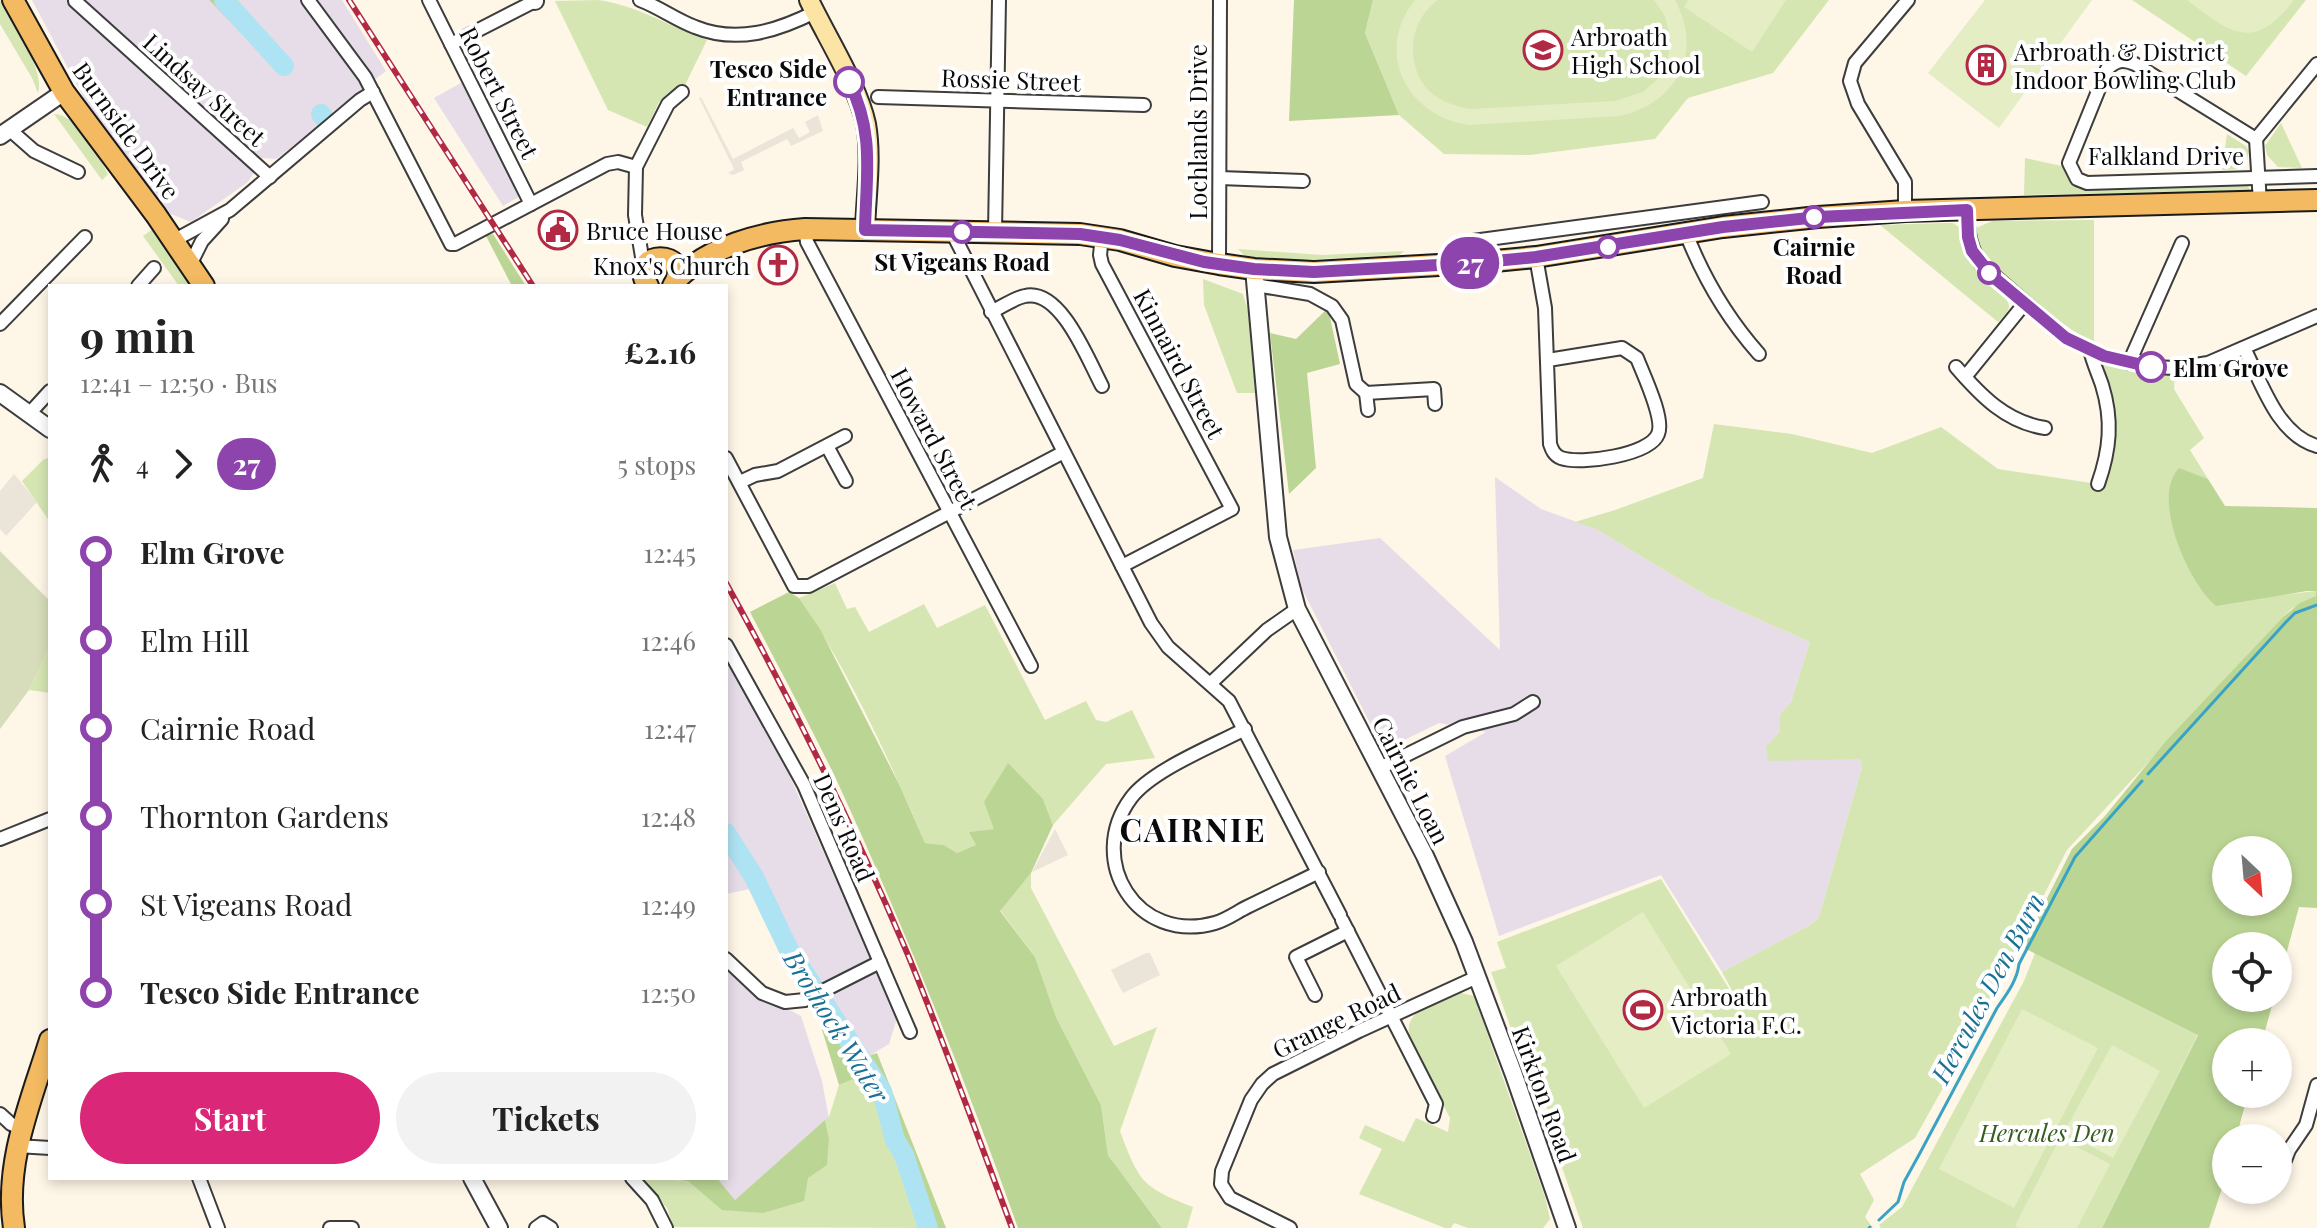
<!DOCTYPE html>
<meta charset="utf-8">
<style>
:root{--surface:#fff;--page:#f2f2f2;--text:#222;--muted:#767676;--accent:#db2777}
body{margin:0;font-family:"Playfair Display",serif;background:var(--page);color:var(--text);height:100vh;display:flex;flex-direction:column;font-size:30px;white-space:nowrap}
*{box-sizing:border-box;margin:0}
p{font-size:26px;color:var(--muted)}
.icon{flex:none;width:44px;height:44px;fill:none;stroke:currentColor;stroke-width:2;stroke-linecap:round;stroke-linejoin:round}
.map{position:relative;flex:1;overflow:hidden}
.drawer{position:absolute;left:48px;top:284px;width:680px;height:896px;display:flex;flex-direction:column;background:var(--surface);border-radius:0px;box-shadow:0 4px 12px #0003}
.drawer>*{flex:none}
.badge{padding:0 16px;border-radius:26px;font-size:28px;line-height:52px}
.needle{width:52px;rotate:154deg}
.tools{position:absolute;left:2212px;top:836px;display:grid;gap:16px}
.tools a{display:grid;place-items:center;width:80px;height:80px;border-radius:50%;background:var(--surface);box-shadow:0 4px 12px #0003;font-size:40px}
.map>.badge{position:absolute;translate:-50% -50%;box-shadow:0 0 0 4px #fff}
.legs{display:flex;align-items:center;gap:12px;height:88px;padding:0 32px;font-size:26px}
.legs p{margin-inline-start:auto}
.summary{display:flex;align-items:center;justify-content:space-between;height:136px;padding:0 32px}
h1{font-size:44px;font-weight:700;line-height:60px}
.primary-button{display:flex;gap:16px;margin-top:auto;padding:16px 32px}
.primary-button a{flex:1;height:92px;border-radius:48px;background:var(--accent);color:#fff;font-size:32px;font-weight:700;line-height:92px;text-align:center}
.primary-button a+a{background:var(--page);color:var(--text)}
ul{padding:0 32px;list-style:none}
li{display:flex;align-items:center;gap:28px;height:88px;font-size:30px}
li i{display:grid;place-items:center;width:12px;height:100%;margin:0 10px;background:currentColor}
li i::after{content:'';width:20px;height:20px;margin:-10px;border:6px solid;border-radius:50%;background:var(--surface)}
li p{margin-inline-start:auto}
li:first-child i{background:linear-gradient(#0000 50%,currentColor 0)}
li:last-child i{background:linear-gradient(currentColor 50%,#0000 0)}
.map>svg:first-child{display:block}
</style>
<div class="map">
<svg width="2317" height="1228" viewBox="0 0 2317 1228">
<rect width="100%" height="100%" fill="#fef6e7"/>
<g fill="#e6dde9">
<polygon points="32,0 209,0 279,71 289,62 238,0 342,0 386,71 331,113 326,106 314,115 319,126 276,159 262,158 252,167 253,174 248,182 191,222 166,212 87,104"/>
<polygon points="466,80 522,195 503,206 434,98"/>
<polygon points="1495,477 1541,509 1596,529 1709,597 1810,642 1791,702 1780,714 1780,732 1860,759 1862,767 1819,917 1812,924 1722,972 1661,875 1499,936 1445,756 1486,732 1439,723 1390,747 1377,737 1301,587 1293,550 1380,538 1500,650"/>
<polygon points="726,657 783,761 897,1018 889,1044 869,1056 790,938 770,894 764,886 726,894"/>
<polygon points="726,969 746,987 801,1016 822,1081 829,1118 735,1200 717,1178 726,1178"/>
</g>
<g fill="#d5e6b3">
<path d="M0 0C12 16 46 74 38 93L32 78 0 24Z"/>
<path d="M598 0C639 6 668 26 707 40L685 85 668 93 659 102 647 127 608 110 555 1Z"/>
<polygon points="1373,0 1829,0 1773,73 1688,98 1655,139 1530,155 1444,154 1399,115 1365,33"/>
<polygon points="2132,0 2306,0 2246,76"/>
<path d="M54 114C77 114 98 155 108 174L102 180Z"/>
<polygon points="2281,123 2302,168 2278,167 2267,155 2265,146"/>
<polygon points="2227,134 2246,146 2249,151 2246,164 2239,169 2222,170"/>
<polygon points="2025,158 2066,167 2072,180 2246,183 2251,191 2024,195"/>
<path d="M2094 220V344C2067 328 1996 277 1982 252 1977 244 1976 236 1976 228L1992 221Z"/>
<path d="M1943 223H1953L1959 227C1962 237 1962 248 1967 258 1975 272 2010 295 2009 307 2008 313 2002 318 1998 322L1880 225Z"/>
<polygon points="153,229 193,286 179,286 143,236"/>
<polygon points="1238,249 1322,255 1404,251 1400,255 1300,260 1245,256"/>
<polygon points="1203,279 1243,294 1249,315 1258,393 1237,393 1204,305"/>
<path d="M2094 354 2175 370 2174 389 2204 438 2190 450 2208 479 2179 469 2263 597 2316 591 2317 596 2291 609 2283 617 2067 850 1967 1045 1915 1138 1860 1174 1874 1200 1865 1217 1873 1228H1583L1556 1150 1554 1127 1543 1097 1527 1074 1491 972 1506 968 1497 942 1661 879 1744 1013 1722 972 1812 924 1819 917 1862 767 1860 759 1768 761 1766 747 1780 732V714L1791 702 1810 642 1709 597 1596 529 1575 522 1615 510 1703 478 1714 424 1792 434 1872 453 1941 427 1998 469 2098 484C2132 461 2103 383 2094 354Z"/>
<polygon points="50,457 50,522 22,481 43,460"/>
<path d="M835 583 847 609 855 607 869 632 924 604 937 628 985 605 1045 720 1086 701 1096 720 1106 722 1132 710 1155 758 1106 764 1053 825 1043 799 995 829 970 832 977 845 957 853 944 845 925 843C890 761 849 671 799 598Z"/>
<polygon points="50,646 50,693 29,690"/>
<path d="M1031 873V888L1114 1046 1157 1027 1120 1131C1139 1182 1142 1187 1193 1207L1187 1228H1162L1108 1155 1101 1105 1056 1017 1035 957 1000 910Z"/>
<polygon points="2035,953 2198,1034 2102,1228 1881,1228 1879,1225 1902,1207 2024,981"/>
<path d="M1461 993 1474 996 1545 1197 1550 1219 1543 1228H1468L1454 1223 1451 1228H1445L1359 1194 1382 1149 1359 1138 1365 1125 1404 1142 1416 1118 1448 1132 1450 1118 1412 1044C1397 1009 1435 1005 1461 993Z"/>
<polygon points="863,1074 899,1156 925,1228 673,1227 667,1208 640,1178 688,1181 723,1210 808,1178 829,1138 825,1120 829,1117 839,1085"/>
</g>
<g fill="#bbd694" fill-rule="evenodd">
<polygon points="209,0 238,0 289,62 279,72"/>
<polygon points="1294,0 1373,0 1365,33 1399,115 1289,121"/>
<polygon points="493,234 526,286 512,286 486,236"/>
<polygon points="1328,308 1340,364 1307,373 1316,468 1289,494 1270,333 1296,339"/>
<path d="M2179 468 2208 479 2225 506 2317 508V908L2299 907 2278 984V946H2226V998H2274L2262 1042H2226V1094H2248L2236 1138H2226V1176L2209 1228H2102L2198 1035 2022 947 2072 849 2105 816 2166 741 2283 617 2300 603 2316 596V591H2307L2216 606C2189 584 2150 498 2179 468ZM2278 850V902H2226V850Z"/>
<path d="M789 592 799 598 820 629 900 786 925 843 944 845 957 853 976 845 969 832 994 829 984 802 1008 763 1043 799 1053 825 1031 873 1000 911 1035 957 1056 1017 1101 1105 1108 1155 1162 1228H1018C964 1076 904 926 836 779 809 723 779 668 750 612Z"/>
<polygon points="832,998 868,1056 877,1053 946,1228 925,1228 899,1156 863,1075 839,1085 815,1007"/>
<polygon points="825,1120 829,1138 827,1165 808,1178 804,1201 763,1213 722,1210 688,1181 659,1178 717,1178 735,1200"/>
</g>
<polygon fill="#d7ddbb" points="0,551 50,601 50,646 29,690 0,729"/>
<g fill="#e5edc5">
<path d="M1415 0H1438C1409 20 1404 65 1429 91 1441 102 1455 106 1470 109L1615 101 1643 92 1660 77 1666 66 1671 42 1665 16 1654 0H1675C1704 53 1676 104 1619 116L1469 125C1407 116 1373 52 1415 0Z"/>
<polygon points="1689,0 1786,0 1752,52 1684,7"/>
<polygon points="1985,0 2092,0 1999,128 1928,73"/>
<path d="M2187 0H2294C2253 53 2231 33 2187 0Z"/>
<polygon points="1643,912 1731,1054 1644,1108 1556,966"/>
<polygon points="2022,1009 2098,1048 2014,1208 1939,1169"/>
<polygon points="2112,1045 2160,1071 2113,1158 2064,1132"/>
<polygon points="2060,1138 2110,1164 2077,1228 2019,1228 2015,1226"/>
</g>
<g fill="#ebe4d9">
<polygon points="701,97 733,159 793,128 799,138 810,132 805,122 818,115 823,131 791,146 787,139 741,162 744,170 733,175 728,173 734,169 699,98"/>
<polygon points="14,474 37,502 6,536 0,529 0,491"/>
<polygon points="1055,829 1068,855 1032,872"/>
<polygon points="1146,953 1150,953 1160,975 1123,993 1111,970"/>
</g>
<g fill="none" stroke-linecap="round" stroke-linejoin="round">
<g stroke="#39a3c6" stroke-width="3">
<polyline points="2148,774 2286,622 2295,613 2317,605"/>
<path d="M1879 1220 1898 1202 1904 1182 1920 1153 1997 1008C2006 995 2017 981 2019 964L2075 857 2142 781"/>
<polyline points="1869,1228 1870,1227"/>
</g>
<g stroke="#aee3f3" stroke-width="20">
<polyline points="224,0 284,66"/>
<polyline points="321,114 324,118"/>
<polyline points="726,833 754,877 789,950 882,1091 895,1140 904,1155 928,1228"/>
</g>
<g stroke="#3d3d3d" stroke-width="16">
<g id="minor">
<polyline points="308,0 365,77 451,244 455,244 607,164 618,162 636,167"/>
<polyline points="429,0 531,204"/>
<path d="M640 0C659 7 676 20 695 27 737 44 777 31 815 12"/>
<polyline points="75,1 270,177"/>
<polyline points="451,44 537,0"/>
<polyline points="878,97 1144,105"/>
<polyline points="9,129 34,151 78,172"/>
<path d="M2256 139 2135 64C2123 59 2116 60 2107 69L2069 163 2077 179 2087 183 2317 176"/>
<polyline points="2256,139 2317,64"/>
<polyline points="2256,139 2260,203"/>
<polyline points="1220,178 1303,181"/>
<path d="M1967 210C1968 231 1969 246 1981 264L2066 338 2104 356 2151 367 2176 368 2208 363 2317 316"/>
<polyline points="1905,211 1905,182 1858,104 1850,81 1855,63 1908,0"/>
<polyline points="805,229 807,242 1031,666"/>
<polyline points="952,232 1151,623 1168,647 1229,701 1340,915"/>
<polyline points="995,232 999,0"/>
<path d="M1686 233C1703 277 1728 319 1759 354"/>
<polyline points="1102,236 1100,255 1102,264 1232,509 1122,566"/>
<polyline points="173,241 230,210 360,100 373,92"/>
<path d="M1536 257 1545 308 1550 444C1552 450 1554 455 1561 458 1581 465 1650 455 1658 434 1665 419 1643 374 1637 358L1622 348 1548 360"/>
<polyline points="1474,263 1473,241 1762,202"/>
<polyline points="1219,264 1220,0"/>
<polyline points="190,265 202,241 222,219"/>
<polyline points="644,269 635,215 636,167 668,104 682,92"/>
<polyline points="1255,285 1310,294 1332,306 1342,320 1356,384 1366,393 1434,389 1435,404"/>
<polyline points="138,286 154,268"/>
<path d="M991 312C1002 307 1014 298 1025 296 1061 288 1088 360 1102 386"/>
<polyline points="0,324 85,237"/>
<path d="M2244 348C2261 381 2277 435 2317 446"/>
<path d="M2090 350C2093 363 2098 373 2102 385 2113 420 2110 450 2098 484"/>
<polyline points="2129,363 2182,243"/>
<path d="M1956 367C1981 396 2006 422 2045 428"/>
<polyline points="1965,377 2025,303"/>
<polyline points="1366,393 1368,410"/>
<polyline points="29,414 50,391"/>
<polyline points="827,446 846,481"/>
<polyline points="726,458 794,586 809,586 1062,453"/>
<polyline points="740,482 755,475 778,471 845,436"/>
<polyline points="726,645 804,785 910,1032"/>
<polyline points="1211,683 1267,630 1297,609"/>
<path d="M1245 729C1213 746 1152 770 1131 798 1085 860 1137 945 1215 923 1226 920 1237 912 1247 907 1271 895 1295 884 1319 872"/>
<polyline points="1380,768 1463,727 1514,714 1533,702"/>
<polyline points="0,839 50,819"/>
<polyline points="1342,920 1436,1104 1433,1116"/>
<polyline points="726,959 762,993 785,1002 805,1000 880,962"/>
<polyline points="1315,995 1296,957 1348,931"/>
<polyline points="0,1114 11,1124 23,1129"/>
<polyline points="17,1146 50,1148"/>
<polyline points="2279,1176 2289,1150 2306,1125 2317,1085"/>
<polyline points="199,1178 218,1228"/>
<polyline points="632,1178 652,1200 666,1228"/>
<polyline points="330,1228 352,1228"/>
<polyline points="536,1228 543,1223 551,1228"/>
<polyline points="1290,1228 1230,1198 1221,1184 1222,1171 1251,1100 1262,1084 1273,1074 1359,1031 1477,977"/>
</g>
</g>
<g stroke="#3d3d3d" stroke-width="20">
<g id="tertiary">
<polyline points="535,0 535,1"/>
<polyline points="0,136 64,92"/>
<polyline points="1254,269 1278,537 1297,609 1425,856 1464,942 1514,1075 1567,1228"/>
<polyline points="0,393 50,429"/>
<polyline points="472,1178 499,1228"/>
</g>
</g>
<g stroke="#2c2c2c" stroke-width="22">
<path id="secondary" d="M809 0C826 36 858 86 866 124 872 158 866 196 865 230"/>
</g>
<g stroke="#1b1b1b" stroke-width="24">
<g id="primary">
<polyline points="13,0 64,92 156,215 204,286"/>
<path d="M677 279C709 247 760 232 805 229L1080 234 1120 240 1175 256 1219 264 1254 269 1314 272 1474 263 1536 257 1723 227 1818 217 1905 211 2317 200"/>
<path d="M648 286C625 249 696 249 673 286"/>
<path d="M14 1228C4 1163 31 1101 50 1040"/>
</g>
</g>
<use href="#minor" stroke="#fff" stroke-width="12"/>
<use href="#tertiary" stroke="#fff" stroke-width="16"/>
<use href="#secondary" stroke="#fce5a4" stroke-width="18"/>
<use href="#primary" stroke="#f3ba62" stroke-width="20"/>
<g stroke="#b22944" stroke-width="6">
<g id="rail">
<polyline points="349,0 533,286"/>
<path d="M726 583C793 704 854 828 908 955 945 1045 978 1137 1012 1228"/>
</g>
</g>
<use href="#rail" stroke="#fff" stroke-width="3" stroke-dasharray="9" stroke-linecap="butt"/>
</g>
<g fill="none" stroke-linecap="round" stroke-linejoin="round">
<g stroke="#fff" stroke-width="18">
<path id="line-1" d="M849 82C875 133 866 176 865 230L1080 234 1120 240 1204 262 1254 269 1314 272 1474 263 1536 257 1723 227 1818 217 1967 210 1968 237 1972 251 1991 275 2066 338 2104 356 2151 367"/>
</g>
<use href="#line-1" stroke="#8e44ad" stroke-width="12"/>
</g>
<defs>
<g id="school-ring" transform="scale(2)"><circle r="9.5" fill="#fff" stroke="#b22944" stroke-width="1.5"/><path d="M0-5L7-2L0 1L-7-2ZM-4 1L0 2.5L4 1V4Q0 6-4 4Z" fill="#b22944"/></g>
<g id="building-ring" transform="scale(2)"><circle r="9.5" fill="#fff" stroke="#b22944" stroke-width="1.5"/><path d="M-4-6H4V6H1V3H-1V6H-4ZM-2.5-4.3h1.7v1.8h-1.7ZM.8-4.3h1.7v1.8H.8ZM-2.5-1h1.7V.8h-1.7ZM.8-1h1.7V.8H.8Z" fill="#b22944"/></g>
<g id="civic-ring" transform="scale(2)"><circle r="9.5" fill="#fff" stroke="#b22944" stroke-width="1.5"/><path d="M-.6-6.5H3V-4.5H.6V-3L4-1V1h2V6H-6V1h2V-1L-.6-3ZM-1.2 2.5V6h2.4V2.5Z" fill="#b22944"/></g>
<g id="church-ring" transform="scale(2)"><circle r="9.5" fill="#fff" stroke="#b22944" stroke-width="1.5"/><path d="M-1.2-6h2.4v3.5h3.3v2.4h-3.3V6h-2.4V-.1h-3.3v-2.4h3.3Z" fill="#b22944"/></g>
<g id="stadium-ring" transform="scale(2)"><circle r="9.5" fill="#fff" stroke="#b22944" stroke-width="1.5"/><path d="M0-5a6.5 5 0 1 0 0 10a6.5 5 0 1 0 0-10ZM-3.5-1.8h7v3.6h-7Z" fill="#b22944"/></g>
</defs>
<g fill-rule="evenodd">
<use href="#school-ring" x="1543" y="50"/>
<use href="#building-ring" x="1986" y="65"/>
<use href="#civic-ring" x="558" y="230"/>
<use href="#church-ring" x="778" y="265"/>
<use href="#stadium-ring" x="1643" y="1010"/>
</g>
<g fill="#fff" stroke="#8e44ad" stroke-width="4">
<circle cx="849" cy="82" r="14"/>
<circle cx="1814" cy="217" r="10"/>
<circle cx="962" cy="232" r="10"/>
<circle cx="1608" cy="247" r="10"/>
<circle cx="1989" cy="273" r="10"/>
<circle cx="2151" cy="367" r="14"/>
</g>
<g text-anchor="middle" dominant-baseline="central" stroke-width="8" stroke-linejoin="round" paint-order="stroke">
<g font-size="24" fill="#0a0a0a" stroke="#fff" text-anchor="start">
<text x="1571" y="36">Arbroath<tspan x="1571" dy="28">High School</tspan></text>
<text x="2014" y="51">Arbroath &amp; District<tspan x="2014" dy="28">Indoor Bowling Club</tspan></text>
<text x="586" y="230">Bruce House</text>
<text x="750" y="265" text-anchor="end">Knox's Church</text>
<text x="1671" y="996">Arbroath<tspan x="1671" dy="28">Victoria F.C.</tspan></text>
</g>
<g font-size="24" font-weight="bold" fill="#0a0a0a" stroke="#fff">
<text x="827" y="68" text-anchor="end">Tesco Side<tspan x="827" dy="28">Entrance</tspan></text>
<text x="1814" y="246">Cairnie<tspan x="1814" dy="28">Road</tspan></text>
<text x="962" y="261">St Vigeans Road</text>
<text x="2173" y="367" text-anchor="start">Elm Grove</text>
</g>
<g font-size="24" fill="#0a0a0a" stroke="#fff">
<text transform="translate(1011 79) rotate(2)">Rossie Street</text>
<text transform="translate(205 89) rotate(42)">Lindsay Street</text>
<text transform="translate(500 92) rotate(63)">Robert Street</text>
<text transform="translate(127 130) rotate(54)">Burnside Drive</text>
<text transform="translate(1197 132) rotate(-90)">Lochlands Drive</text>
<text x="2166" y="155">Falkland Drive</text>
<text transform="translate(1180 363) rotate(62)">Kinnaird Street</text>
<text transform="translate(935 438) rotate(62)">Howard Street</text>
<text transform="translate(1412 780) rotate(63)">Cairnie Loan</text>
<text transform="translate(845 827) rotate(66)">Dens Road</text>
<text transform="translate(1336 1020) rotate(-26)">Grange Road</text>
<text transform="translate(1545 1094) rotate(70)">Kirkton Road</text>
</g>
<g font-size="24" font-style="italic" fill="#345d1e" stroke="#fff">
<text x="2047" y="1132">Hercules Den</text>
</g>
<g font-size="26" font-style="italic" fill="#1a7194" stroke="#fff">
<text transform="translate(1987 988) rotate(-62)">Hercules Den Burn</text>
<text transform="translate(837 1026) rotate(58)">Brothock Water</text>
</g>
<g font-size="32" font-weight="bold" letter-spacing="2" fill="#0a0a0a" stroke="#fff">
<text x="1193" y="828">CAIRNIE</text>
</g>
</g>
</svg>
<div class="tools">
<a><svg class="needle" viewBox="-14 -14 28 28"><path d="M0-13l5 13h-10z" fill="#e53935"/><path d="M0 13l5-13h-10z" fill="#767676"/></svg></a>
<a><svg class="icon" aria-label="locate" viewBox="0 0 24 24"><circle cx="12" cy="12" r="6"/><path d="M12 2v4M12 18v4M2 12h4M18 12h4"/></svg></a>
<a>+</a>
<a>−</a>
</div>
<b class="badge" style="left:1470px;top:263px;background:#8e44ad;color:#fff">27</b>
<section class="drawer">
<div class="summary"><div><h1>9 min</h1><p>12:41 – 12:50 · Bus</p></div><b>£2.16</b></div>
<div class="legs"><svg class="icon" aria-label="walk" viewBox="0 0 24 24"><circle cx="13" cy="4" r="2"/><path d="M13 8l-2 6 4 7M11 14l-3 7M7 12l3-4h3l4 4"/></svg>4<svg class="icon" aria-label="forward" viewBox="0 0 24 24"><path d="M9 5l7 7-7 7"/></svg><b class="badge" style="background:#8e44ad;color:#fff">27</b><p>5 stops</p></div>
<ul>
<li><i style="color:#8e44ad"></i><b>Elm Grove</b><p>12:45</p></li>
<li><i style="color:#8e44ad"></i><span>Elm Hill</span><p>12:46</p></li>
<li><i style="color:#8e44ad"></i><span>Cairnie Road</span><p>12:47</p></li>
<li><i style="color:#8e44ad"></i><span>Thornton Gardens</span><p>12:48</p></li>
<li><i style="color:#8e44ad"></i><span>St Vigeans Road</span><p>12:49</p></li>
<li><i style="color:#8e44ad"></i><b>Tesco Side Entrance</b><p>12:50</p></li>
</ul>
<div class="primary-button"><a>Start</a><a>Tickets</a></div>
</section>
</div>
